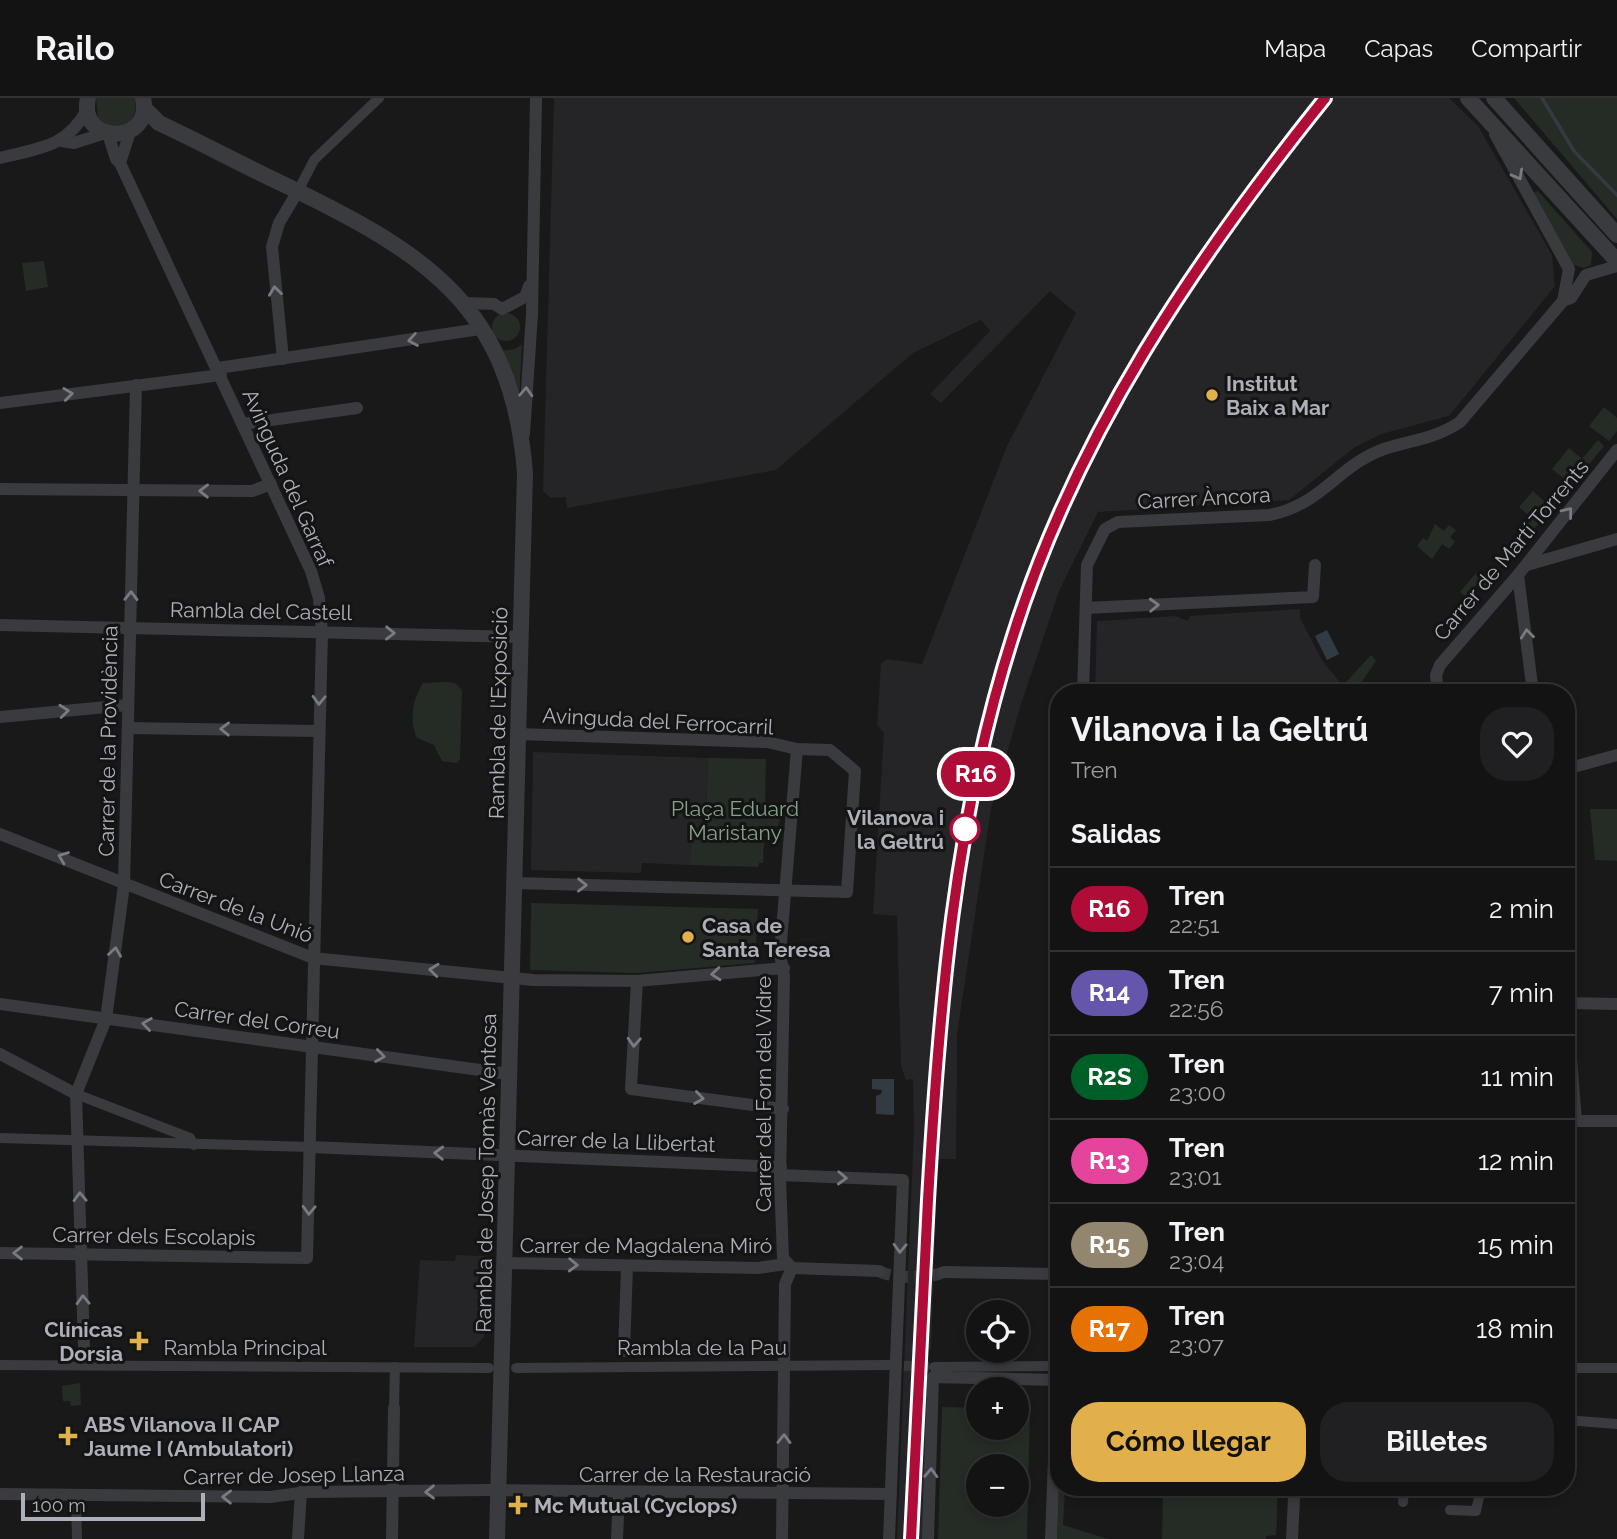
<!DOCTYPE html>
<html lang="es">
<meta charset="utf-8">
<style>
:root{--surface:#131314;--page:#202022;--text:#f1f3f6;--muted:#9d9ea0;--line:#323234;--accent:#e1b04a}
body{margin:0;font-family:Raleway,sans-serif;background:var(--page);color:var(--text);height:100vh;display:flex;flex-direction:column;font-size:26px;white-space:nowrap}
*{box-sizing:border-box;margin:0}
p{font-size:23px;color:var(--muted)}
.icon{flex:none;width:38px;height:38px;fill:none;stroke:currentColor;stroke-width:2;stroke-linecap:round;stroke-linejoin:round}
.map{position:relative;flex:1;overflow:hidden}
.side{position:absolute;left:1050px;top:586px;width:525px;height:812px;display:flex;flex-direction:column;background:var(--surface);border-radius:28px;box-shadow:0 4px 10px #0003,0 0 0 2px var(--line)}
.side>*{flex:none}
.badge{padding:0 14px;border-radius:23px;font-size:24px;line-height:46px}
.buttons{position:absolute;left:966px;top:1202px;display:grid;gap:14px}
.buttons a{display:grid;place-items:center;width:63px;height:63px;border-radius:50%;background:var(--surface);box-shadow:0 4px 10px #0003,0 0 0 2px var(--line);font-size:35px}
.scale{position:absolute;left:21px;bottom:18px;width:184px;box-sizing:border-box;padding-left:7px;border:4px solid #acb0b9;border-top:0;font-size:19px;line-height:24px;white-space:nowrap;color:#acb0b9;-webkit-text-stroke:5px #141415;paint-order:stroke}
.map>.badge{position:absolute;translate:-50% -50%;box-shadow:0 0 0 4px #fff}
h2{padding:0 21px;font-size:26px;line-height:63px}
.round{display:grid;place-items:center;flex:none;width:74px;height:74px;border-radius:28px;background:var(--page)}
.headline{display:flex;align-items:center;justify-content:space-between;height:119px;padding:0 21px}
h1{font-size:33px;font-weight:700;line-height:52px}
.button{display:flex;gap:14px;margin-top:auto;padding:14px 21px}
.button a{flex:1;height:80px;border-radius:28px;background:var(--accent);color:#111;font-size:28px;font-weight:700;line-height:80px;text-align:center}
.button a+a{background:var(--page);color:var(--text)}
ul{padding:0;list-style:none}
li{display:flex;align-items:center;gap:21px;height:84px;padding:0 21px;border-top:2px solid var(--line)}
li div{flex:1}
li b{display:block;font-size:26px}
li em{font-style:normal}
li .badge{min-width:77px;font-weight:700;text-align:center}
header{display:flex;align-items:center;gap:42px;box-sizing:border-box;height:98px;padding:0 35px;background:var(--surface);border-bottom:2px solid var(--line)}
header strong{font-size:33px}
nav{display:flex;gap:38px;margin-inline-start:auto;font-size:24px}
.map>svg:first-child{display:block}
</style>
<header>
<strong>Railo</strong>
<nav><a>Mapa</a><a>Capas</a><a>Compartir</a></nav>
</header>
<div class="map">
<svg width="1617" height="1441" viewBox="0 0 1617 1441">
<rect width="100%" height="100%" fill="#19191a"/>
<g fill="#252527">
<polygon points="554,0 1449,0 1478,28 1552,157 1555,188 1449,318 1381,336 1355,349 1289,402 1098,414 1059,493 1021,606 991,711 957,936 956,1061 938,1061 931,1251 924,1251 921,1286 926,1288 926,1441 897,1441 914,1031 913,981 906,982 901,968 897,818 873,816 884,635 877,627 881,566 887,561 922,566 1007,348 1076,215 1050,193 941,305 930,296 990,233 981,222 913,255 776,372 567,410 566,399 551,400 543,393"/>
<polygon points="1300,511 1300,520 1322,562 1343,588 1336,595 1095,595 1097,523 1175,518 1188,523 1190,518"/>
<polygon points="533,654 708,660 705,741 691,740 690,767 642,765 641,775 531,772"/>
<polygon points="456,1157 486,1158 484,1239 474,1249 414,1249 420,1162 455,1163"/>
</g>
<g fill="#252c26" fill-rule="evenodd">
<path d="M96 0H135C139 27 119 39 98 21Z"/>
<polygon points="1514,0 1617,0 1617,121"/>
<polygon points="1538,93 1592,154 1591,167 1584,170 1571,166 1533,95"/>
<polygon points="44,163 48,189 26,193 22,165"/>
<circle cx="506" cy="229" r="14"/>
<polygon points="522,246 519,304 500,253 515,251"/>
<polygon points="1604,309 1617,320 1617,333 1609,343 1589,328"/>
<polygon points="1598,342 1604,348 1572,387 1552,371 1569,350 1582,361"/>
<polygon points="1561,389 1566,394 1528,438 1522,433 1532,420 1519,409 1533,393 1546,405"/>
<polygon points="1435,426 1444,433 1449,427 1456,432 1450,439 1455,444 1449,451 1442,446 1432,461 1417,448 1423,440 1427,443"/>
<polygon points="1495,469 1499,472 1483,491 1477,486 1466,499 1460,494 1476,475 1484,482"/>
<polygon points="1371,557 1376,563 1354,595 1336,595"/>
<path d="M446 584 455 585 462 592 460 661 457 665 442 663 434 647 417 640C409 623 413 600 423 585Z"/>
<polygon points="708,660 766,661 765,710 781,712 782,716 778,728 765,728 763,765 759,765 758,769 690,767 691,740 705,740"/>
<polygon points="1590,711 1617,711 1617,763 1595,762"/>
<polygon points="531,805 758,811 755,865 637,875 530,872"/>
<polygon points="80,1285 81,1307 71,1308 70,1303 63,1303 62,1288"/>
<path d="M942 1309 978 1310V1330H1017V1310L1030 1311 1027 1441H938ZM978 1368H1017V1407H978Z"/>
<polygon points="1059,1390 1065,1390 1063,1427 1108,1441 1057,1441"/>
<polygon points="1163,1390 1185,1396 1185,1390 1278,1390 1276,1437 1266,1438 1266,1441 1162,1441"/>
</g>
<g fill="#333b42">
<polygon points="1327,532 1339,556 1327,562 1315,538"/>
<polygon points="872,981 894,981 894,1017 876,1016 876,998 881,996 882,992 872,991"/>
</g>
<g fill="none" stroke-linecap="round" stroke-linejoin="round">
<polyline stroke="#333b42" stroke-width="3.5" points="1542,0 1574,53 1617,97"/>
<polyline stroke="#36373a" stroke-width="10" stroke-dasharray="10 5" stroke-linecap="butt" points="889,1267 934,1269"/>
<path stroke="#36373a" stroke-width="12" stroke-dasharray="12 6" stroke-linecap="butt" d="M879 1173C892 1181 930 1181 944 1174"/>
<g stroke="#3a3b3f" stroke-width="10">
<polyline points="298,93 314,62 379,0"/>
<polyline points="76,996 190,1040 194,1047"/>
<polyline points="0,1040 310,1049"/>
<polyline points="0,1267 489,1270"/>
<polyline points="934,1269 1059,1268"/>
<polyline points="516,1270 889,1267"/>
<polyline points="1566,1270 1617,1270"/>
<polyline points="394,1310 395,1269"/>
<polyline points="1566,1322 1617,1326"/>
<polyline points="76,1403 77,1441"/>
<polyline points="1403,1404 1404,1390"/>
<polyline points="1450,1412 1476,1413 1481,1390"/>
</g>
<g stroke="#3a3b3f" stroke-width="12">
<polyline points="1495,36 1569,171 1563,203"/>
<polyline points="62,43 74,45 105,35"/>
<path d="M0 60C39 50 66 50 87 12"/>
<polyline points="120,65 130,34"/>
<polyline points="464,205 494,206 502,211 525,199 529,188"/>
<polyline points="283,261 272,149 279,125 298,93"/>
<polyline points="218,270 480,231"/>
<polyline points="0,305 221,277"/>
<polyline points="243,326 357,310"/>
<polyline points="524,336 532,216 536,0"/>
<polyline points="0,391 252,393 271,386"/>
<polyline points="1527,467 1617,441"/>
<polyline points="1518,477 1533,595"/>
<polyline points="1086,510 1313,499 1315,467"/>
<polyline points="0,527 521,539"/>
<path d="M1083 595 1087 467 1105 431 1118 424 1269 417C1322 407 1337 368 1384 351 1411 342 1435 341 1460 324L1563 203 1571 200 1586 177 1617 168"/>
<polyline points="1438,595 1436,577 1440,567 1518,477 1617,352"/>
<polyline points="0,619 128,607"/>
<polyline points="128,630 318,633"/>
<polyline points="797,651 780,856 784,878 780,1081 783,1160 792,1170 879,1173"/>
<polyline points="1566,671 1617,657"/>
<polyline points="0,736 313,860 533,882 637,883 784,870"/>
<polyline points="514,785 847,794 855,673 830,652 797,651 767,644 518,636"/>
<polyline points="637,883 631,991 783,1011"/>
<polyline points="1566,898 1576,1023"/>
<polyline points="1567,905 1617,906"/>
<polyline points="0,906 509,976"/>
<polyline points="0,956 76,996"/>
<polyline points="1566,1023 1617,1023"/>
<polyline points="310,1049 781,1069"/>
<polyline points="780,1077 903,1082 889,1441"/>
<polyline points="0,1155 307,1160 322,534 319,500 311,473 120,65 116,61 108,36"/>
<polyline points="505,1165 758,1170 786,1166"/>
<polyline points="944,1174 1056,1176"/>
<polyline points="84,1249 76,996 106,921 124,787 136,287"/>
<polyline points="624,1253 627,1169"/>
<polyline points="1291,1390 1294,1400 1292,1441"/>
<polyline points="0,1396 270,1399 307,1394 487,1392 891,1396"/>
<polyline points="298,1441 301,1394"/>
<polyline points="392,1441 394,1310"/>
<polyline points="617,1441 619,1394"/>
<polyline points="782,1441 785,1186 792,1170"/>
<polyline points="928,1441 933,1279 1058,1282"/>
<polyline points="1051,1441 1059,1228"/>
</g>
<g stroke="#3a3b3f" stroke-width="16">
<path d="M88 0C77 47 154 48 143 0"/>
<polyline points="1468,0 1617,163"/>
<polyline points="1494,0 1617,137"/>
<path d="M145 11 159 25C202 45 244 68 287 88 425 155 512 208 525 375L497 1441"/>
</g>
<path stroke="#53555a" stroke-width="3.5" stroke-dasharray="9 7" stroke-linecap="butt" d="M911 1441C916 1325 922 1210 929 1094 940 906 955 719 1013 538 1076 337 1195 162 1326 0"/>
</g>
<defs><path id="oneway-chevron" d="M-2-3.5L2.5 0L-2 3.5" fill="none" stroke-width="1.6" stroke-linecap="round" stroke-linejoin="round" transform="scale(1.75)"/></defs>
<g stroke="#797b82">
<use href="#oneway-chevron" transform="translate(1518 77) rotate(61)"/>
<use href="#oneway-chevron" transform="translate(275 193) rotate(-97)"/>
<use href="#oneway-chevron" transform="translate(413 242) rotate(170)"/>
<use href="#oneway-chevron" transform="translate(526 294) rotate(-87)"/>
<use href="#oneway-chevron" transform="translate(68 296) rotate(-7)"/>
<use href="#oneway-chevron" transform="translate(204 393) rotate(-179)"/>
<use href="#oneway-chevron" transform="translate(1568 414) rotate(-51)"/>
<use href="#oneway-chevron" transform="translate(131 498) rotate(-89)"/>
<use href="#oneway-chevron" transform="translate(1154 507) rotate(-2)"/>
<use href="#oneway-chevron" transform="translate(390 535) rotate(1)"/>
<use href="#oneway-chevron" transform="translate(1527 536) rotate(-96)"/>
<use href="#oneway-chevron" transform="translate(319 602) rotate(92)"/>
<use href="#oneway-chevron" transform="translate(64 613) rotate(-6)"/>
<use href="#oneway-chevron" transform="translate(225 631) rotate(-179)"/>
<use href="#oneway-chevron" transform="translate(63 759) rotate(-158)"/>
<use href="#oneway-chevron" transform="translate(582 787) rotate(1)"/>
<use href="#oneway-chevron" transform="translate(115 854) rotate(-82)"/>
<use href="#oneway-chevron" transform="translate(434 872) rotate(-174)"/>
<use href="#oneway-chevron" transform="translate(716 876) rotate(175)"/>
<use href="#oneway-chevron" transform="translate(147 926) rotate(-172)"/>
<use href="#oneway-chevron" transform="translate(634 944) rotate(93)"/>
<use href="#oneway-chevron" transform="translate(380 958) rotate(8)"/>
<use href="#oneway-chevron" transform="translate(699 1000) rotate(8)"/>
<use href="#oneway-chevron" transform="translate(439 1055) rotate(-178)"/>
<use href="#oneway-chevron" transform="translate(842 1080) rotate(2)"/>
<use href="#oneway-chevron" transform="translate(80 1099) rotate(-92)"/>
<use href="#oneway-chevron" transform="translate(309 1112) rotate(92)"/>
<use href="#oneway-chevron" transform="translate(900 1150) rotate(92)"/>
<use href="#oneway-chevron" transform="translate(18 1155) rotate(-180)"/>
<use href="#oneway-chevron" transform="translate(573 1167) rotate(2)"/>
<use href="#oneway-chevron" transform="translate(83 1202) rotate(-92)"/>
<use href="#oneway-chevron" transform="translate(784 1341) rotate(-89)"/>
<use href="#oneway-chevron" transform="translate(931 1375) rotate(-88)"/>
<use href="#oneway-chevron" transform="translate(430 1394) rotate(179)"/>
<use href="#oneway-chevron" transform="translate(227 1399) rotate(-179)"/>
</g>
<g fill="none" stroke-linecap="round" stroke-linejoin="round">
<g stroke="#fff" stroke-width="16">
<path id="line" d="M911 1441C916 1328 922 1215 928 1102 939 911 954 721 1013 538 1076 337 1195 162 1325 0"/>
</g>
<use href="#line" stroke="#af0d38" stroke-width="10"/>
</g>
<g fill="#e1b04a" stroke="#141415" stroke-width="2.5">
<circle cx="1212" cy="297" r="7"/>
<circle cx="688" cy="839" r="7"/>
<path d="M135.5 1232.5h7v7h7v7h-7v7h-7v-7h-7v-7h7z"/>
<path d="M64.5 1327.5h7v7h7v7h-7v7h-7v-7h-7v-7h7z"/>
<path d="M514.5 1396.5h7v7h7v7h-7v7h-7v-7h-7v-7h7z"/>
</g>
<circle fill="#fff" stroke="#af0d38" stroke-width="3.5" cx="965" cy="731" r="14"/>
<g text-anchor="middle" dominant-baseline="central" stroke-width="6" stroke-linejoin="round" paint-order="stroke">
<g font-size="21" font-weight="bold" fill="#acb0b9" stroke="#141415" text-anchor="start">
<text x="1226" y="285">Institut<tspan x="1226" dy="24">Baix a Mar</tspan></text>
<text x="702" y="827">Casa de<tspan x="702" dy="24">Santa Teresa</tspan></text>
<text x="123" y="1231" text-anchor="end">Clínicas<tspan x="123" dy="24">Dorsia</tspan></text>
<text x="84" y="1326">ABS Vilanova II CAP<tspan x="84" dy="24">Jaume I (Ambulatori)</tspan></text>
<text x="534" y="1407">Mc Mutual (Cyclops)</text>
</g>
<g font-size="21" fill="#acb0b9" stroke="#141415">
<text transform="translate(288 380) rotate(66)">Avinguda del Garraf</text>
<text transform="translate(1204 400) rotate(-3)">Carrer Àncora</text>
<text transform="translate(1511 452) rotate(-50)">Carrer de Martí Torrents</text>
<text transform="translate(261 513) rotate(1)">Rambla del Castell</text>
<text transform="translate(498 615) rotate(-89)">Rambla de l'Exposició</text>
<text transform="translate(658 623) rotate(3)">Avinguda del Ferrocarril</text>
<text transform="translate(108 643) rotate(-89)">Carrer de la Providència</text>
<text transform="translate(236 809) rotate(21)">Carrer de la Unió</text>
<text transform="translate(257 922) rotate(8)">Carrer del Correu</text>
<text transform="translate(763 996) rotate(-90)">Carrer del Forn del Vidre</text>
<text transform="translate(616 1043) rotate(2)">Carrer de la Llibertat</text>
<text transform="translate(486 1075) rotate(-89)">Rambla de Josep Tomàs Ventosa</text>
<text transform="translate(154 1138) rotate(1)">Carrer dels Escolapis</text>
<text x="646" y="1147">Carrer de Magdalena Miró</text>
<text x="245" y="1249">Rambla Principal</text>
<text x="702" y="1249">Rambla de la Pau</text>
<text x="695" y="1376">Carrer de la Restauració</text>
<text transform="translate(294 1377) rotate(-1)">Carrer de Josep Llanza</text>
</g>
<g font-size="21" fill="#85a287" stroke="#141415">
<text x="735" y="710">Plaça Eduard<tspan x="735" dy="24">Maristany</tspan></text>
</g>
<g font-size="21" font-weight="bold" fill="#acb0b9" stroke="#141415" text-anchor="end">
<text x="944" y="719">Vilanova i<tspan x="944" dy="24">la Geltrú</tspan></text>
</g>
</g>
</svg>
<div class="buttons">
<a><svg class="icon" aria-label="locate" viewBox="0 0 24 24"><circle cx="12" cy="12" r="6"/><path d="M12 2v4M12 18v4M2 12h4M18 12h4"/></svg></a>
<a>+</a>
<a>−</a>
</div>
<div class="scale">100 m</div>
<b class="badge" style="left:976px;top:676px;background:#af0d38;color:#fff">R16</b>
<section class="side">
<div class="headline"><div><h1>Vilanova i la Geltrú</h1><p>Tren</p></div><a class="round"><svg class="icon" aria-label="heart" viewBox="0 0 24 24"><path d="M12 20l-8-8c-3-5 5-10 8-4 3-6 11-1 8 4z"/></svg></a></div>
<h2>Salidas</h2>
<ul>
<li><span class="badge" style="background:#af0d38;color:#fff">R16</span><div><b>Tren</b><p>22:51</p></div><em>2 min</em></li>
<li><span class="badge" style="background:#6556ac;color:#fff">R14</span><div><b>Tren</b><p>22:56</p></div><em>7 min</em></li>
<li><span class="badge" style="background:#005f27;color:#fff">R2S</span><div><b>Tren</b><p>23:00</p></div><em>11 min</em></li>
<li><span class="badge" style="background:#e5449c;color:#fff">R13</span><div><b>Tren</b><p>23:01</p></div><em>12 min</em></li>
<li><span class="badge" style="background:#93866e;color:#fff">R15</span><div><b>Tren</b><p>23:04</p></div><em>15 min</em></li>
<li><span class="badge" style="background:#e77204;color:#fff">R17</span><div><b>Tren</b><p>23:07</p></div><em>18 min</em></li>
</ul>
<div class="button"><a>Cómo llegar</a><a>Billetes</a></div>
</section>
</div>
